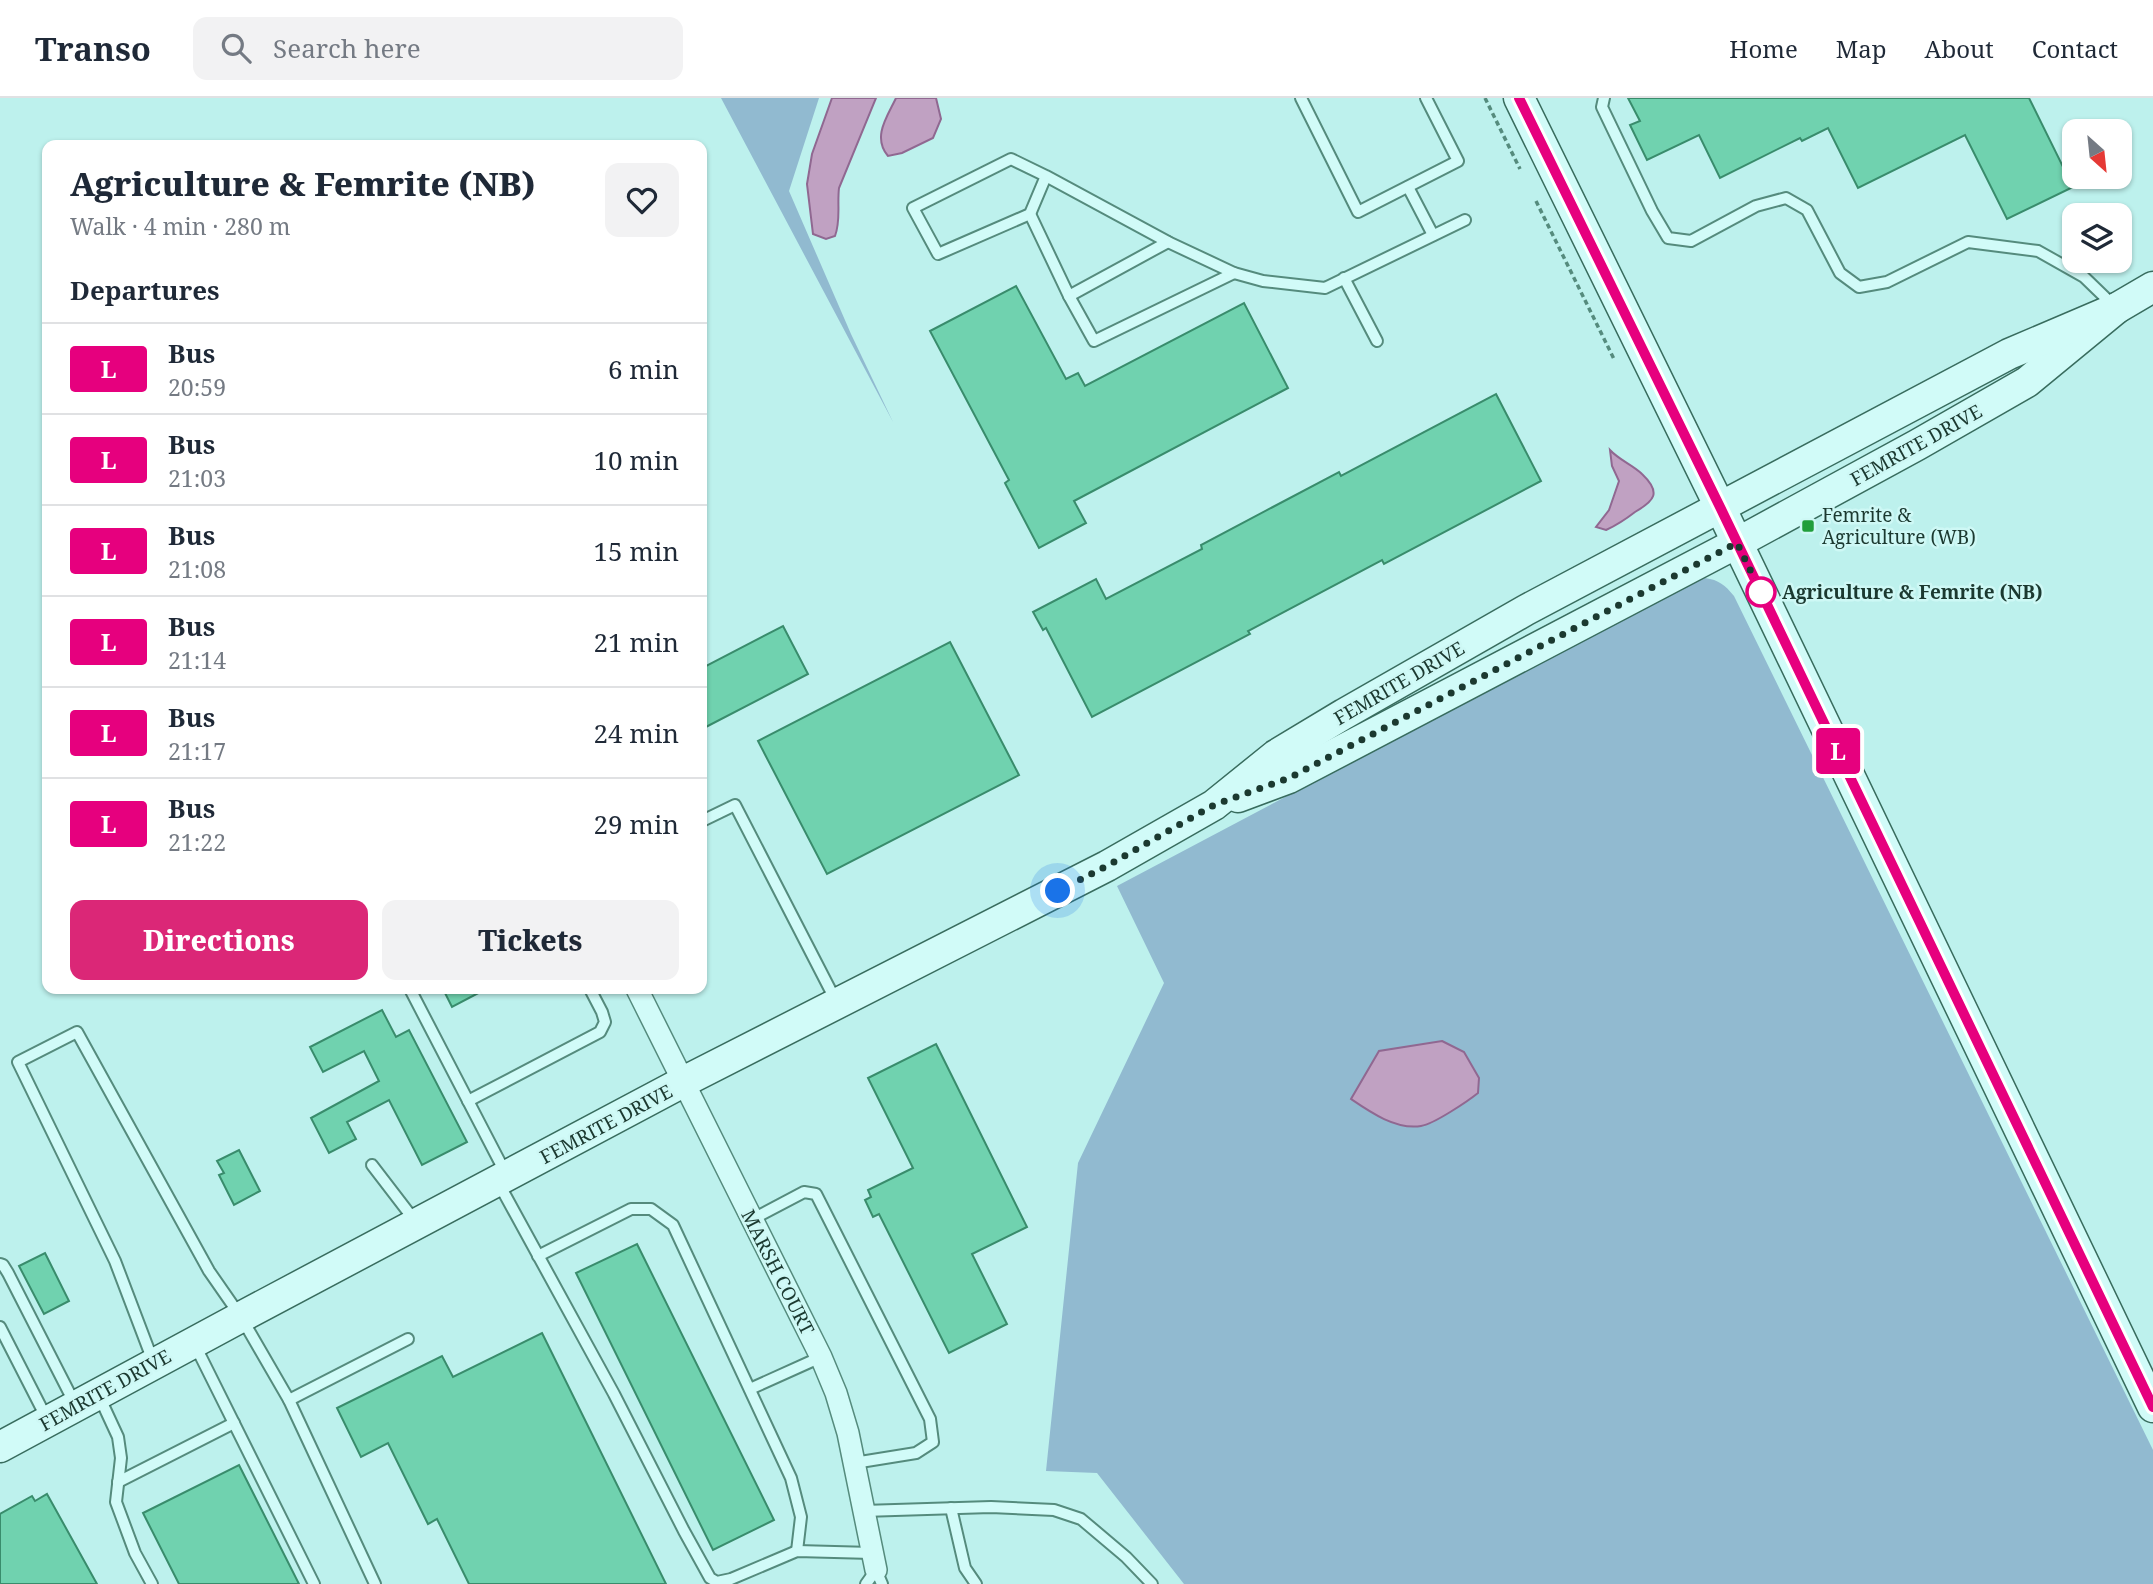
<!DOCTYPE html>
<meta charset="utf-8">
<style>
:root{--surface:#fff;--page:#f2f2f3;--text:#1f2937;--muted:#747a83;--line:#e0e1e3;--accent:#db2777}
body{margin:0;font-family:"Noto Serif",serif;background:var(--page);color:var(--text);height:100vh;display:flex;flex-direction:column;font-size:26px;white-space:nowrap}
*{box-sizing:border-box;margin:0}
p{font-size:23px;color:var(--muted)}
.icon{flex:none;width:38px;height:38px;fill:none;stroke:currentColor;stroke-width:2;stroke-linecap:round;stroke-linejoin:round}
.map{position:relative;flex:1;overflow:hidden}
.drawer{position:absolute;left:42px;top:42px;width:665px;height:854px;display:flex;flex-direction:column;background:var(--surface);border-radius:14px;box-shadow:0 2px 5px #0004}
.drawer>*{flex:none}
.badge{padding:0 14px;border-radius:5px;font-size:24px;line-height:46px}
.needle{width:46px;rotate:153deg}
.buttons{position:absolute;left:2062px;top:21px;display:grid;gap:14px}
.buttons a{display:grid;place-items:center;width:70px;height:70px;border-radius:14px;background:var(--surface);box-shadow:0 2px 5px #0004;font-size:35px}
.you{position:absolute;width:35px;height:35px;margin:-18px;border:5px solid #fff;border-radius:50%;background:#1a73e8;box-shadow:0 0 0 10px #1a73e833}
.map>.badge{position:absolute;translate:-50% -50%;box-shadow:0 0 0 4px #fff}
h2{padding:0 28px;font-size:26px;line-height:63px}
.round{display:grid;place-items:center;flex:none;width:74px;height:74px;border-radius:14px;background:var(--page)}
.head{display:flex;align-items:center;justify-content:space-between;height:119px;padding:0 28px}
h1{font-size:33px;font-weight:800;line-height:52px}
.cta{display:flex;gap:14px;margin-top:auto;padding:14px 28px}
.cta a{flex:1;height:80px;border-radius:14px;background:var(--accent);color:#fff;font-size:28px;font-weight:800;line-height:80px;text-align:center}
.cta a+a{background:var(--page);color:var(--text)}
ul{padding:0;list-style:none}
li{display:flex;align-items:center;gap:21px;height:91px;padding:0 28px;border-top:2px solid var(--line)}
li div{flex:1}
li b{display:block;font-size:26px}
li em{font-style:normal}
li .badge{min-width:77px;font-weight:700;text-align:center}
header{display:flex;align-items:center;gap:42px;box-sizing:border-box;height:98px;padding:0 35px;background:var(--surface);border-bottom:2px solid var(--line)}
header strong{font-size:33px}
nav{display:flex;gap:38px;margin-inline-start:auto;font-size:24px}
.search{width:490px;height:63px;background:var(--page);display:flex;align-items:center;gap:18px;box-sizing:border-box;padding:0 24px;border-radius:14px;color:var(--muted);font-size:26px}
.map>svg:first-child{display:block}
</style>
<header>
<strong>Transo</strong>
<div class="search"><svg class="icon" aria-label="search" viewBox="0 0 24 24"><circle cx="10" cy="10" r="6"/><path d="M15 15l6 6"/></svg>Search here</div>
<nav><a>Home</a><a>Map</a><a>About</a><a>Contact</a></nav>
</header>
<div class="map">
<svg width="2153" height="1486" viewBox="0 0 2153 1486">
<rect width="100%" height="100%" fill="#bdf1ed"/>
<g fill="#91bad0">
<polygon points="721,0 819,0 789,93 851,236 893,324"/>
<path d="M1705 480C1719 482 1725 487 1734 498L2153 1352V1486H1184L1097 1375 1046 1373 1078 1065 1164 885 1117 788 1693 483Z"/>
</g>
<g fill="#c0a1c2" stroke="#906891" stroke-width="2">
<path d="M832 0H876L839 90C837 107 841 122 835 138L826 141 813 136 807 86 812 56Z"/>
<path d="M896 0H936L941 21 933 40 902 55 888 58C872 39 887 19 896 0Z"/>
<path d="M1610 352C1619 362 1633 367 1642 376 1662 395 1654 403 1635 414 1626 421 1617 427 1606 432L1596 429 1609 412 1619 383 1612 368Z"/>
<path d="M1442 943 1464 954 1479 980 1478 995C1468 1003 1434 1026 1421 1028 1396 1032 1370 1014 1351 1001L1379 953Z"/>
</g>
<g fill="#70d2af" stroke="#398c6c" stroke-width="2">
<polygon points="1628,0 2029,0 2073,89 2007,121 1965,37 1858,90 1828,30 1802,43 1800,40 1720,80 1699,37 1647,62 1630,27 1640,23"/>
<polygon points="1016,188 1066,281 1078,275 1085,288 1244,205 1288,290 1074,403 1086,425 1039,450 1005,385 1009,382 930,233"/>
<polygon points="1496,296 1541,383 1384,466 1382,462 1248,533 1250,536 1092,619 1046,530 1043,532 1033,514 1096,481 1106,501 1202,451 1201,447 1339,374 1341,378"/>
<polygon points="783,528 808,576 702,631 702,570"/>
<polygon points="950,544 1019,677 827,776 758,643"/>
<polygon points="443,891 486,891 452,909"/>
<polygon points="382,912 396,939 409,932 467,1044 422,1067 389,1002 347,1024 356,1041 329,1055 311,1020 379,983 364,953 323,974 310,949"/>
<polygon points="936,946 1027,1129 972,1156 1007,1226 949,1255 879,1116 873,1119 865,1102 871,1099 868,1092 913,1070 868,980"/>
<polygon points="239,1052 260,1093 234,1107 219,1077 224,1075 217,1063"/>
<polygon points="637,1146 774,1422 713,1452 576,1175"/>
<polygon points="45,1155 69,1203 44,1216 19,1168"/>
<polygon points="542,1235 666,1486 469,1486 437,1421 428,1426 388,1345 361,1359 337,1310 442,1258 453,1279"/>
<polygon points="239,1367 299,1486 179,1486 143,1415"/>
<polygon points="47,1396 97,1486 0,1486 0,1416 32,1398 35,1403"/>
</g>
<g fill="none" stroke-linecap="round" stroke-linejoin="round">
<g stroke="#558b7d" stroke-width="14">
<g id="lane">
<polyline points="1301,0 1358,114 1458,63 1426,0"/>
<polyline points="1604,0 1602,9 1652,113 1668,140 1691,143 1756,108 1786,100 1807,112 1840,175 1859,189 1887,184 1968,144 2038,153 2084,179 2115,209"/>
<polyline points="1046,78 1030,116 938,156 913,110 1011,61 1046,78 1168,144 1234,175 1263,183 1325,190 1465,122"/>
<polyline points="1408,89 1433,137"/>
<polyline points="1030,116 1069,198 1094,243 1234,175"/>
<polyline points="1344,180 1377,243"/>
<polyline points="1069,198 1168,144"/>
<polyline points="702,723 735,707 836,903"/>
<polyline points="410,891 506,1076"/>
<polyline points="468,1003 600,934 605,924 602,914 590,891"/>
<polyline points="372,1067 415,1123"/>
<polyline points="499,1086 614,1296 684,1433 710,1480 717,1484 731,1481 797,1453 872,1455"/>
<polyline points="751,1122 804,1094 816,1096 930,1321 933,1344 916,1355 854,1365"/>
<polyline points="538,1158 631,1111 651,1111 673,1127 791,1380 801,1419 797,1453"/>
<polyline points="0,1166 3,1167 8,1175 76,1308"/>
<polyline points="0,1229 47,1321"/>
<polyline points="195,1247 314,1486"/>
<polyline points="153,1263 115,1163 18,964 77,934 209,1173 241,1219 289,1302 375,1486"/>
<polyline points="750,1291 821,1259"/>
<polyline points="99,1298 118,1339 121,1360 116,1404 135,1455 152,1486"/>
<polyline points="289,1302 408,1241"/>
<polyline points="118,1384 234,1325"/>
<polyline points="951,1410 965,1470 976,1486"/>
<polyline points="863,1413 991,1409 1054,1412 1081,1421 1126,1459 1152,1486"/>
<polyline points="876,1472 882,1486"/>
<polyline points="866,1486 876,1472"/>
</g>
</g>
<g stroke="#558b7d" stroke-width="24">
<polyline id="street" points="637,891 821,1259 836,1295 848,1335 876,1472"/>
</g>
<g stroke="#386c5e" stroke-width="33">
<g id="secondary">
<polyline points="1519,0 1721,411 2153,1309"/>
<polyline points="1238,699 1289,680 1737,445 1917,347 2027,284 2117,210 2153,189"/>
<polyline points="0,1349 241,1219 683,984 1107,768 1214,707 1276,657 1344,616 1526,512 2009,256 2117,210"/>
</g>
</g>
<g stroke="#558b7d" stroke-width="3.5" stroke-dasharray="5 3.5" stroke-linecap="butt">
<polyline points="1485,0 1520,71"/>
<polyline points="1536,103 1614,261"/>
</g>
<use href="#lane" stroke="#d1fbf8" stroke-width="10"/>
<use href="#street" stroke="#d1fbf8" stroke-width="21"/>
<use href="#secondary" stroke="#d1fbf8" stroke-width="30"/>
</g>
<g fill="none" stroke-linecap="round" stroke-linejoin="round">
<g stroke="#fff" stroke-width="16">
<polyline id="line" points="1519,0 1721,411 2153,1309"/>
</g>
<use href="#line" stroke="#e6007e" stroke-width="10"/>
<polyline stroke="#1b3930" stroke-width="7" stroke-dasharray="0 12.6" points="1058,793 1107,768 1214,707 1289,680 1737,445 1761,494"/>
</g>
<rect fill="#209e3b" stroke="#cef8f5" stroke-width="2.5" x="1801" y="421" width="14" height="14" rx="3.5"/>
<circle fill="#fff" stroke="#e6007e" stroke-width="3.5" cx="1761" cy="494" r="14"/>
<g text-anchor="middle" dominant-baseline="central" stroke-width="5" stroke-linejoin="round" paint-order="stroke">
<g font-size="19" fill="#1b3930" stroke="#cef8f5">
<text transform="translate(1916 347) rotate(-29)">FEMRITE DRIVE</text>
<text transform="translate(1399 585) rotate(-30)">FEMRITE DRIVE</text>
<text transform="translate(606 1026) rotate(-28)">FEMRITE DRIVE</text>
<text transform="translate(778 1174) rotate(63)">MARSH COURT</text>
<text transform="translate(105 1292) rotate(-29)">FEMRITE DRIVE</text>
</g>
<g font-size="19" fill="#1b3930" stroke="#cef8f5" text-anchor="start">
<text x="1822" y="417">Femrite &amp;<tspan x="1822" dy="22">Agriculture (WB)</tspan></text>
</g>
<g font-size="19" font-weight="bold" fill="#1b3930" stroke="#cef8f5" text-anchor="start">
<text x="1782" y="494">Agriculture &amp; Femrite (NB)</text>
</g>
</g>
</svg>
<div class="buttons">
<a><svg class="needle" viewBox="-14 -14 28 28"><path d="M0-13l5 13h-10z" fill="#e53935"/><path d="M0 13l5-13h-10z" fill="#747a83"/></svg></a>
<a><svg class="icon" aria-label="layers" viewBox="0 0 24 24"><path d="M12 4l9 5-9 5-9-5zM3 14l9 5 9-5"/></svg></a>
</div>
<div class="you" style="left:1058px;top:793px"></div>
<b class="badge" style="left:1838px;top:653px;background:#e6007e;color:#fff">L</b>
<section class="drawer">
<div class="head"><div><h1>Agriculture &amp; Femrite (NB)</h1><p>Walk · 4 min · 280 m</p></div><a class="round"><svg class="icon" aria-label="heart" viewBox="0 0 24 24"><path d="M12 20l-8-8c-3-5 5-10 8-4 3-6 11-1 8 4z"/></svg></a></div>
<h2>Departures</h2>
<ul>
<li><span class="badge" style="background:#e6007e;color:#fff">L</span><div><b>Bus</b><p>20:59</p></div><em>6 min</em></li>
<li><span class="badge" style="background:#e6007e;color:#fff">L</span><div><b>Bus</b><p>21:03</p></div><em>10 min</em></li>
<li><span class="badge" style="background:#e6007e;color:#fff">L</span><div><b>Bus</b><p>21:08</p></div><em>15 min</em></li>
<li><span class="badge" style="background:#e6007e;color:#fff">L</span><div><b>Bus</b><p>21:14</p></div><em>21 min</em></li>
<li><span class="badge" style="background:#e6007e;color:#fff">L</span><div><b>Bus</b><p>21:17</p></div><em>24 min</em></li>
<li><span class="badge" style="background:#e6007e;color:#fff">L</span><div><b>Bus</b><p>21:22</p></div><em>29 min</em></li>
</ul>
<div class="cta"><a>Directions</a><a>Tickets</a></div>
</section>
</div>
